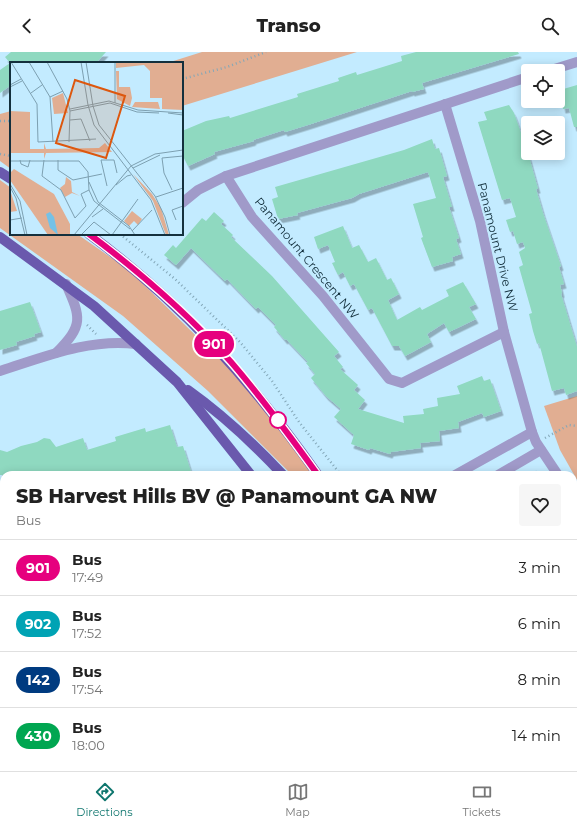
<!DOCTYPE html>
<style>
:root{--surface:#fff;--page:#f6f6f6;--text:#222;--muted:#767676;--line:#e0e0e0;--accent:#0f766e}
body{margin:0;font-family:Montserrat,sans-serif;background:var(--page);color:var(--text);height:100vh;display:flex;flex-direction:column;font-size:15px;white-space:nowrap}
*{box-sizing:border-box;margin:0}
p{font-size:13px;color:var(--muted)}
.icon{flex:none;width:22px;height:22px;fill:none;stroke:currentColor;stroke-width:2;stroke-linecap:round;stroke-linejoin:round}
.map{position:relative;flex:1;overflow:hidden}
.side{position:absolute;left:0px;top:419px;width:577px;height:300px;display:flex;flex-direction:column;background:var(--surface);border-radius:12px 12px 0 0;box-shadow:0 2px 10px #0003}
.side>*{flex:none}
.badge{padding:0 8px;border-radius:13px;font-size:14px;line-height:26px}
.buttons{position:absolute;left:521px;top:12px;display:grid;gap:8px}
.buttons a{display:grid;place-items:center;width:44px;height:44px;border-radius:4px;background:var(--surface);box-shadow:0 2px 10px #0003;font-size:20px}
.map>.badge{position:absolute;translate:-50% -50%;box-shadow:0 0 0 2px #fff}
.round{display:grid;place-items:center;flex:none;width:42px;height:42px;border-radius:4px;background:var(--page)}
.overview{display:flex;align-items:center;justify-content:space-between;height:68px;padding:0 16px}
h1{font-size:19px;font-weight:800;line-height:30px}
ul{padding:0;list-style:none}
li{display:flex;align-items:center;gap:12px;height:56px;padding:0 16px;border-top:1px solid var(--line)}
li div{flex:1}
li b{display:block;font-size:15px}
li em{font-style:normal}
li .badge{min-width:44px;font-weight:700;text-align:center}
header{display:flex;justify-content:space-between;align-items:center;height:52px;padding:0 16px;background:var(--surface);font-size:18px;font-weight:800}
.tab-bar{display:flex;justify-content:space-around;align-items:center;height:56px;border-top:1px solid var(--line);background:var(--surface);font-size:11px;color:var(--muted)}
.tab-bar a{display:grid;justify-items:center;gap:2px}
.tab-bar .active{color:var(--accent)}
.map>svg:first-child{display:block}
</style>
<header><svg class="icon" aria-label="back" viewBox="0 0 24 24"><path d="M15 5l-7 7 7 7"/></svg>Transo<svg class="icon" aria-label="search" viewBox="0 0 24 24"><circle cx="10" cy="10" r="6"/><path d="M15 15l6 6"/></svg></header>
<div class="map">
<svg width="577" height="719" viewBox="0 0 577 719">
<defs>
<filter id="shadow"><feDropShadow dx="2.5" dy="4.5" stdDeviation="0" flood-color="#0004"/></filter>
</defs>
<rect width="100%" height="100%" fill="#c3ebff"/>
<g fill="#e1ae92">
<polygon points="202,0 357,0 182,54 182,11 167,11"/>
<polygon points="11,59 11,117 0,109 0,62"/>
<polygon points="0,128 11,136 11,182 77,182 129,218 238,325 291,392 312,423 292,423 208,339 123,264 0,176"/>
<polygon points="577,344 577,428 560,398 544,354"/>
<polygon points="0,644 4,644 4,715 97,715 98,719 0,719"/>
<polygon points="424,715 460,715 463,719 426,719"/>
</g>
<g fill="#8fd9c0" filter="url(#shadow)">
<polygon points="11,0 106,0 96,11 11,11 11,33 0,41 0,18 10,11 5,5"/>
<polygon points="416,0 518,0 519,2 422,31 424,37 412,40 412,39 311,72 285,80 284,78 253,88 254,89 214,100 215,102 188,114 182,102 182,79 206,69 229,64 230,66 298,45 297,42 339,29 338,26 356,20 357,23 386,14 402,9 401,4"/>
<polygon points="577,33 577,75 574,75 569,56 563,57 560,38"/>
<polygon points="509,53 514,61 528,101 538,137 536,137 543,161 561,214 559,215 564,232 560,233 562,241 561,242 577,295 577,339 566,343 564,336 552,339 539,291 537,292 533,279 529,262 532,261 519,215 523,213 519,200 525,196 523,190 517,192 513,179 510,180 506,168 516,165 510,146 502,148 478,70 487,68 484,60"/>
<polygon points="432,87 435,97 439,96 447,124 443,125 452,155 449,155 459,186 456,187 461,202 452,205 453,209 432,215 421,186 423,185 413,152 436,146 428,120 359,142 352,146 297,161 298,163 278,167 272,147 278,145 275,135 404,98"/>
<polygon points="214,160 224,169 221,172 233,183 231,185 272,224 339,300 334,304 343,315 340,317 358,333 354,338 365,348 358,357 404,371 403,364 424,362 423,357 438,354 437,346 460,342 457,334 482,324 484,329 490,327 501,359 484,365 482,361 458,370 459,376 439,379 440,389 420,391 421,396 391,400 390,402 370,396 369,398 351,392 354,383 334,365 341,357 326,344 311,326 315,322 306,311 308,310 286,287 285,288 274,275 276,273 258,255 256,257 227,227 225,229 191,196 176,213 164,203 173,193 176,196 202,166 206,169"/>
<polygon points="343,174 352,196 359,193 368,210 376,206 387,228 391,226 399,242 388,248 397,268 420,255 422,258 449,244 446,238 463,230 476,252 469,255 476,267 449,280 444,271 427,282 431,290 405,304 399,294 392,294 372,256 368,258 354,232 350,234 343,220 338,223 332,211 335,210 328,193 318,197 314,185"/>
<polygon points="30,250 41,280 34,282 35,284 16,290 17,293 0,298 0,259"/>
<polygon points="170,373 177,395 183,394 192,423 0,423 0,398 7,400 21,394 37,390 44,386 50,387 56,395 83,386 87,398 116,389 115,385 145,376 146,380"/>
</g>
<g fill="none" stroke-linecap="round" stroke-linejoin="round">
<g stroke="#83a7b8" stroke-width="2.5" stroke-dasharray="1 3" stroke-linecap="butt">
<polyline points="182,27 227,15 266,0"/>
<polyline points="0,69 11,69"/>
<polyline points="0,102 11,104"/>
<polyline points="120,182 175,227 240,290 272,329 299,370 341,423"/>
<polyline points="87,273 96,282"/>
<polyline points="545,386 569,373 577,374"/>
<polyline points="524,423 528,421 537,420"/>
<polyline points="253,715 254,719"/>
<polyline points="494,715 496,719"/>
</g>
<g stroke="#a09ac9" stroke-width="10">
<polyline points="548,19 577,10"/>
<polyline points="445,52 480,169 504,280 532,380 536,390 558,423"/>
<polyline points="226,124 252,165 323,244 389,327 402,331 504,280"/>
<polyline points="182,151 198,138 226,124 528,25"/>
<path d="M56 301C84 273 81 266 66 232"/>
<path d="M0 319C44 305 90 286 136 292"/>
<polyline points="455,423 532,380"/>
<polyline points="498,423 541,398"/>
<polyline points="573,448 577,455"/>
<polyline points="0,602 4,603"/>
<polyline points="0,623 4,624"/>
<polyline points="116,715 117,719"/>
<polyline points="155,715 156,719"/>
<polyline points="359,715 361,719"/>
</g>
<g stroke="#6a59ad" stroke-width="10">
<polyline points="0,120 11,127"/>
<path d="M89 182C182 251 252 329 318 423"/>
<polyline points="0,185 94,254 177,330 251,423"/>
<path d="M188 338C223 363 254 392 283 423"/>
<polyline points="411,715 413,719"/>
<polyline points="471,715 473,719"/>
</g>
</g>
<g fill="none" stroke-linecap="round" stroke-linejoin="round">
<g stroke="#fff" stroke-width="9">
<path id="line" d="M89 182C140 220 188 262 231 310 262 346 290 384 318 423"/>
</g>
<use href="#line" stroke="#e6007e" stroke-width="6"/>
</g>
<circle fill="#fff" stroke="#e6007e" stroke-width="2" cx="278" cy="368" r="8"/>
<g text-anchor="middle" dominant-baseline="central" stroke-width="4" stroke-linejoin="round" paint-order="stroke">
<g font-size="12" fill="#14303d" stroke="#c3ebff">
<text transform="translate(498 195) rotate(76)">Panamount Drive NW</text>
<text transform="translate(307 206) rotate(50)">Panamount Crescent NW</text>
</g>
</g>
<g transform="translate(10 10)">
<rect width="173" height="173" fill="#c3ebff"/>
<path d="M106 0H173V48L152 47V36H140V9L134 3 106 6ZM106 9H109V25H120L122 36 120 44 107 37ZM53 31 58 51 44 52 42 36ZM125 40H148L150 47 122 45ZM0 49 20 50V87H34V81L36 87 89 86 95 81 102 90 36 91 34 97V91H0ZM4 107 44 132 60 162V173H38L0 118V111ZM123 112 142 132 151 146 159 173H156L143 139ZM56 115 61 119 62 130 70 134 62 131 55 135 50 126 55 122ZM0 128 7 149 0 150ZM122 149 132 157 128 163 124 159 119 164 114 159Z" fill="#e1ae92"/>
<path d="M40 150 44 155 48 173 40 166 36 152Z" fill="#74c1e6"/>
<path fill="none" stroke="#7da0b1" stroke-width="1" d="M1 0 27 42 28 80 86 77M19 0 40 35 43 80M37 0 57 37 60 49 59 80M71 0 78 43 84 63 141 138 155 173M76 0 83 44 89 63 145 134 155 155 160 173M0 23 11 17M0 25 12 19M21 31 32 23M40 35 53 29M105 41V0M60 47 99 39 128 48 173 51M60 49 100 41 127 50 149 51M158 51 173 53M60 58 71 57 80 79M10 98 11 102 18 105 20 98M34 98 32 114 51 128 65 156 76 144 71 132 79 128M48 98V108L63 118 92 112M0 99H69L78 110 79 128 84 139 120 167M123 106 150 93M79 120 88 140 119 164 125 173M0 122 10 139 17 173M106 123 117 114 121 113M97 124 91 98H104L107 111M0 125 6 136 15 173M162 128 154 111 152 96 173 94M146 135 173 126M82 155 93 147M0 158 12 156M166 158 162 148 173 144M122 169 142 148M64 173 121 104 145 92 173 88M71 173 84 160 101 173M102 173 128 137"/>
<path fill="#dd570e" fill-opacity="0.15" stroke="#dd570e" stroke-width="2" d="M65 18 115 34 96 96 46 81Z"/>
<rect width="173" height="173" fill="none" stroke="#14303d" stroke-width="2"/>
</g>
</svg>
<div class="buttons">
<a><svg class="icon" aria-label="locate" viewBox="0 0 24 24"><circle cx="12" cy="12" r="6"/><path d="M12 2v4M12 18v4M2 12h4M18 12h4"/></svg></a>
<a><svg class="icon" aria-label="layers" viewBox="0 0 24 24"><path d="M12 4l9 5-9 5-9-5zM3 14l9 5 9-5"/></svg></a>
</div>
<b class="badge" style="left:214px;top:292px;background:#e6007e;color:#fff">901</b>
<section class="side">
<div class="overview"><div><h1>SB Harvest Hills BV @ Panamount GA NW</h1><p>Bus</p></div><a class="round"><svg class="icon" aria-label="heart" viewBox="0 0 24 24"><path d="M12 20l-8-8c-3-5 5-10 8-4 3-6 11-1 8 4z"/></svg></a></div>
<ul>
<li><span class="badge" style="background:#e6007e;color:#fff">901</span><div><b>Bus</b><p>17:49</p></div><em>3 min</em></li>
<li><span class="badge" style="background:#00a3b4;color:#fff">902</span><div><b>Bus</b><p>17:52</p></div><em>6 min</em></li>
<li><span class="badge" style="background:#003b80;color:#fff">142</span><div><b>Bus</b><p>17:54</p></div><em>8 min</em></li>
<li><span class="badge" style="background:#00a651;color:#fff">430</span><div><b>Bus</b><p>18:00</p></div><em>14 min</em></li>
</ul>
</section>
</div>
<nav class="tab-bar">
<a class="active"><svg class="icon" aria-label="directions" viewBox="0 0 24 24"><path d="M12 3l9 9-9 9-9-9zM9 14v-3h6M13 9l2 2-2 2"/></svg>Directions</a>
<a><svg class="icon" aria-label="map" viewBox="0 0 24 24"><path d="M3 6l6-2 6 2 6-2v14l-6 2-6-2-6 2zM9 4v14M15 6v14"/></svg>Map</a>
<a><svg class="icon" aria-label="tickets" viewBox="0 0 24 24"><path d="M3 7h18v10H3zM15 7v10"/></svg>Tickets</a>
</nav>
